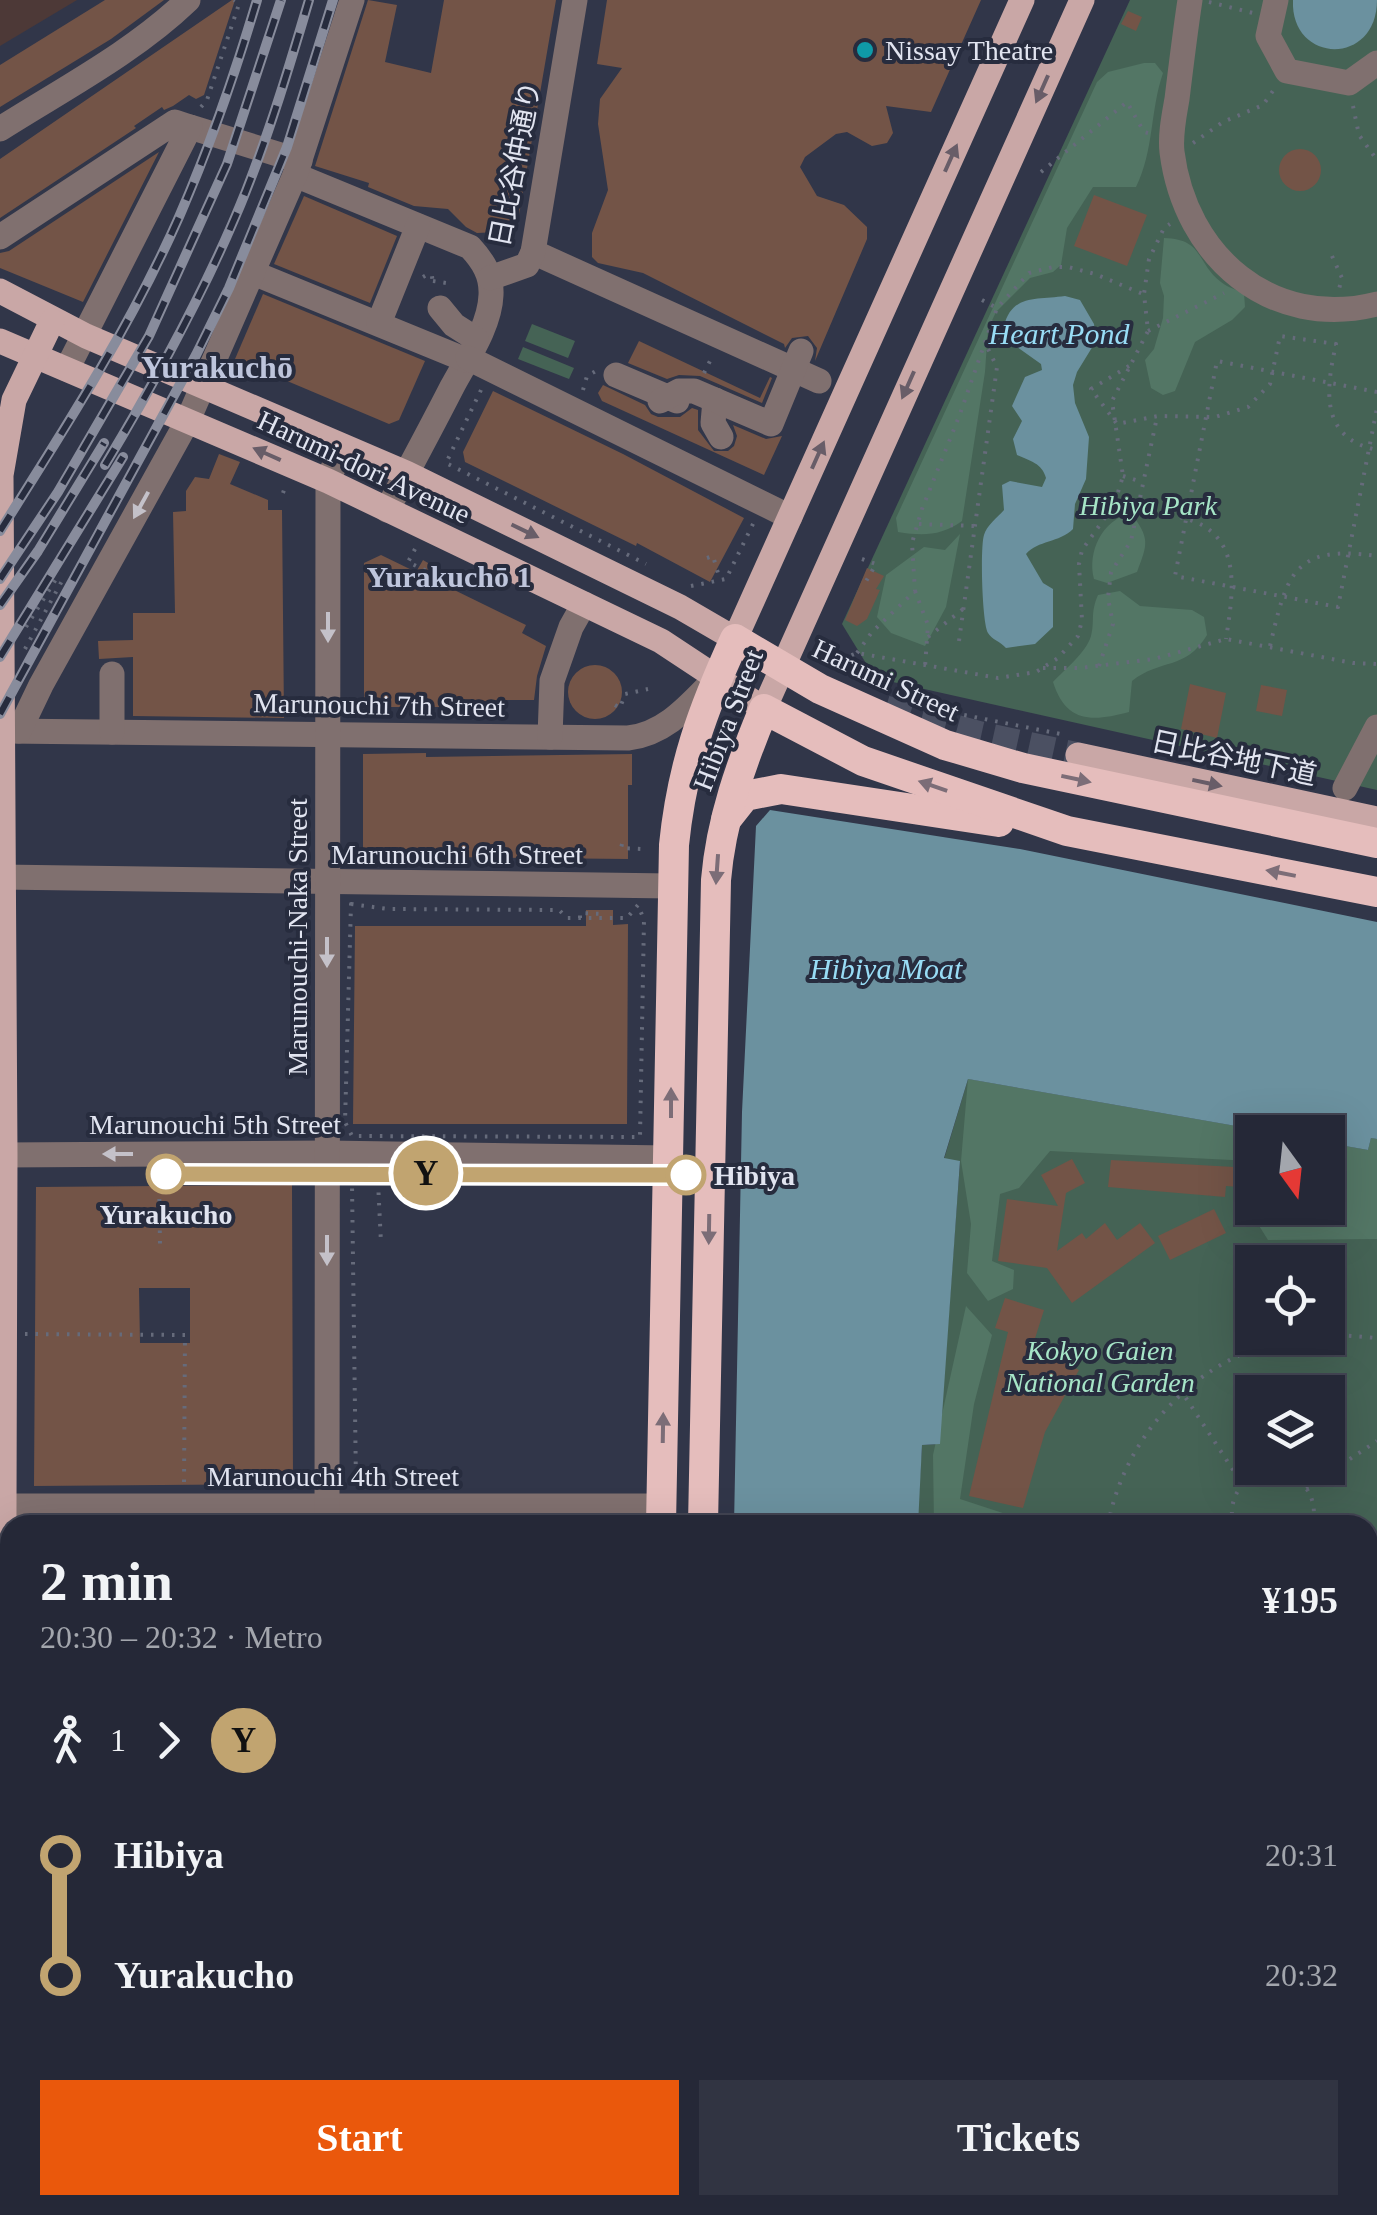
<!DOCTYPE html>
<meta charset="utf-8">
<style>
:root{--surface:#252837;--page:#313442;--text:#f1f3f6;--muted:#a3a6ad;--line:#424452;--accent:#ea580c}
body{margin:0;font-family:"Times New Roman","Noto Sans JP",serif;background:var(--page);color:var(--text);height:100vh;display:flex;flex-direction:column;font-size:38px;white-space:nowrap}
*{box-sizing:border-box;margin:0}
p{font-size:32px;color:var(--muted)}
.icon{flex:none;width:55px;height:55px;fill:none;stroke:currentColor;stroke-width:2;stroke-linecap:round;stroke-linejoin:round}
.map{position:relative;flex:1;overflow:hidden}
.sheet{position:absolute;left:0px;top:1515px;width:1378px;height:700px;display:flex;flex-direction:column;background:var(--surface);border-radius:30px 30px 0 0;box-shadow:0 10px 40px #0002,0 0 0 2px var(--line)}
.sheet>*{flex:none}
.badge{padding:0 20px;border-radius:32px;font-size:35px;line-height:65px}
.needle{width:65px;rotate:165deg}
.controls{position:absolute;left:1235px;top:1115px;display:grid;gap:20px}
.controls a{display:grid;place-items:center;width:110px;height:110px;border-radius:0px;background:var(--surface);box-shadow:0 10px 40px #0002,0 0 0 2px var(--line);font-size:50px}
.map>.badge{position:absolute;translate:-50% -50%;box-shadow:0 0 0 5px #fff}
.legs{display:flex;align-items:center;gap:15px;height:110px;padding:0 40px;font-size:32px}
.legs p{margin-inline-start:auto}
.summary{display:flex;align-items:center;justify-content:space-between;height:170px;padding:0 40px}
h1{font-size:55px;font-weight:700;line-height:75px}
.primary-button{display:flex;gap:20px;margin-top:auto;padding:20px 40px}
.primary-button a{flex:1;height:115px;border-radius:0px;background:var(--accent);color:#fff;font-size:40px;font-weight:700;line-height:115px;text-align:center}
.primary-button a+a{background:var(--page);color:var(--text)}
ul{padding:0 40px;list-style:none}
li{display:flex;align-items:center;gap:35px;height:120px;font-size:38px}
li i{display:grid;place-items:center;width:15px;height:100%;margin:0 12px;background:currentColor}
li i::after{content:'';width:25px;height:25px;margin:-12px;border:8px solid;border-radius:50%;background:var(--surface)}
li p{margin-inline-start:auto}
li:first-child i{background:linear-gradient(#0000 50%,currentColor 0)}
li:last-child i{background:linear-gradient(currentColor 50%,#0000 0)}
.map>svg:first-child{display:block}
</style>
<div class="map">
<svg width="1377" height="2215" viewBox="0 0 1377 2215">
<rect width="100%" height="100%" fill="#313649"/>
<polygon fill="#4d3937" points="0,0 77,0 0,46"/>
<g fill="#456355" fill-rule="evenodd">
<polygon points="1130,0 1377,0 1377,790 875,678 842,624"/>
<polygon points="532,324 575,341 568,358 525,341"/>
<polygon points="523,347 574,368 569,379 518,359"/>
<path d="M968 1079 1270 1132H1252V1208H1328V1143L1368 1150 1371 1138 1377 1139V2215H914V2205H1368V1525H917L922 1445 939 1444 960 1162 944 1159ZM1252 1262H1328V1338H1252ZM1252 1392H1328V1468H1252Z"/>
</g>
<g fill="#537665">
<path d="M1144 63H1155L1163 73C1150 111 1154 151 1136 187H1093L1067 228 1061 265 1053 272 1030 278 996 312 988 329 985 372 962 521C941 536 923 536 898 532L896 518 1097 82 1108 72Z"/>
<path d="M1164 238C1204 239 1196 263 1221 282 1227 287 1237 290 1244 293L1245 307 1232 320 1195 342 1175 391 1163 395 1151 388 1145 360 1154 349 1163 318 1164 296 1160 283Z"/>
<path d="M1131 513C1150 539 1148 543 1137 572L1107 583 1094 579C1087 552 1102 520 1131 513Z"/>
<polygon points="960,534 946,607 925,646 891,633 877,617 886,575 924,547 945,550"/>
<path d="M1120 591 1140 606 1192 610 1204 617 1207 635C1185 671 1161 658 1132 681L1129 712C1092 722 1066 723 1053 682 1065 669 1086 653 1091 636 1095 621 1090 613 1098 595Z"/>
<polygon points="968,1079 1270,1132 1252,1132 1252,1161 1050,1151 1019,1188 1000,1194 992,1261 1014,1270 1013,1289 988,1301 967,1273 971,1224 961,1161"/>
<polygon points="1371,1138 1377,1139 1377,1239 1268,1240 1246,1205 1328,1208 1328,1143 1368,1150"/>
<polygon points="966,1306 992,1335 974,1404 960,1499 1021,1519 1021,1525 934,1525 933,1455"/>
<polygon points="929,2205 1013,2205 1015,2215 929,2215"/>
</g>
<g fill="#6b919f">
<path d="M1293 0H1377C1377 67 1290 64 1293 0Z"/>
<path d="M1065 296 1080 300 1094 324 1096 341 1077 372 1073 385 1075 403 1089 437 1086 479 1075 504 1073 529C1059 543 1038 540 1026 554L1043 583 1053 589V627L1035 644 1006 648C1000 641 992 640 988 633 982 623 980 547 984 535 986 526 998 517 1004 510L1002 485 1010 481 1042 487 1046 478C1042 463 1030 461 1017 455L1013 439 1022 421 1012 406 1025 377 1042 370 1041 364 1010 342 1004 326C1012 294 1037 300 1065 296Z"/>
<polygon points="770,810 1020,849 1377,922 1377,1139 1371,1138 1368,1150 1328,1143 1328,1132 1270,1132 968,1079 944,1158 960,1161 940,1444 922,1445 918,1525 734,1525 742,1112 756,826"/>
<polygon points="730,2205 911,2205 911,2215 729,2215"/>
</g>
<g fill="#735447" fill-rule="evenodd">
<polygon points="105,0 164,0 111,39 0,107 0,65"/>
<polygon points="232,0 235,0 204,95 196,99 189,95 173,106 164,110 162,107 134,126 136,128 0,218 0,159"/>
<polygon points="368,0 397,5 385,62 431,73 444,0 556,0 519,215 510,226 498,232 477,233 466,227 448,209 414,206 368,187 369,183 315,166"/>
<polygon points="607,0 981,0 931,112 886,106 893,133 887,143 872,146 847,132 836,134 805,157 800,167 817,196 844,205 867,227 867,239 815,361 817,348 808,336 792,338 785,348 784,344 643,273 598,263 592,257 592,233 608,190 598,124 600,99 622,68 597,64"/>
<polygon points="1128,11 1142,17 1136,31 1121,24"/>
<circle cx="1300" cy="170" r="21"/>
<polygon points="159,152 83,302 0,268 0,253 9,251"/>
<polygon points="1094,195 1147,215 1127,266 1074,246"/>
<polygon points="304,196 397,236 370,303 274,264"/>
<polygon points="263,294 425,361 399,420 389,424 235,359"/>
<polygon points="639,341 760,398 770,377 772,378 762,403 700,376 679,375 667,379 628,363"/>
<polygon points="603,385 645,405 651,414 658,417 680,417 692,408 698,410 698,430 714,451 728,451 734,446 737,436 733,425 766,439 782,436 764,475 602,401 598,393"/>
<polygon points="493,391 623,454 744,518 710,582 637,543 636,546 465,462 463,452"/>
<polygon points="219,454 240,462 230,484 268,500 268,510 282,510 284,718 133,716 133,657 99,659 98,641 133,640 133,613 175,613 173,512 186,511 186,491 195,477 209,479"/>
<polygon points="381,555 416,572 423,560 445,573 440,583 526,625 522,633 546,646 537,676 534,700 504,700 504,707 382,707 382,701 364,701 364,563"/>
<polygon points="867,568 884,576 876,589 880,590 867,619 857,626 845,620"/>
<circle cx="595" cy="692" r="27"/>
<polygon points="1190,684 1226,693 1217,738 1181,729"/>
<polygon points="1261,685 1287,690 1282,716 1256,711"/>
<polygon points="426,753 426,757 632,754 632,785 628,785 628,859 363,856 363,754"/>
<polygon points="586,910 613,910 613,925 628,924 627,1124 353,1124 355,926 586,926"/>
<polygon points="1072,1159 1085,1183 1066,1193 1057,1251 1082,1233 1086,1239 1105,1223 1117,1240 1140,1223 1155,1243 1072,1303 1047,1268 998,1261 1007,1199 1058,1206 1041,1175"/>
<polygon points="1111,1160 1252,1168 1252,1188 1226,1186 1225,1197 1108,1187"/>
<path d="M292 1185 293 1484 34 1486 36 1187ZM139 1288H190V1343H140Z"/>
<polygon points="1214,1209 1226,1233 1170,1260 1158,1236"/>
<polygon points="1005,1298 1044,1310 1031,1351 1052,1356 1079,1370 1045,1432 1023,1508 969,1496 1008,1332 995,1328"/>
</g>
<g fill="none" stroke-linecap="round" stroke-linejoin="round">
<polyline stroke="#4b5062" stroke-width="25" stroke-dasharray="25 12" stroke-linecap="butt" points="886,708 981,734 1078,755"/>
<g stroke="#666b7b" stroke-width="4" stroke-dasharray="2.5 8" stroke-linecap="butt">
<polyline points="1209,2 1253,13"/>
<polyline points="1353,106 1359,135 1377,160"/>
<polyline points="201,107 207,100 239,4 234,0"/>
<polyline points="1193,143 1223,122 1263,105 1275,88"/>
<polyline points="1041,172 1127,102 1144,132 1148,133"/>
<polyline points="1332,256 1342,278 1339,289"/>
<polyline points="423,277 428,274 432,276 433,286"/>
<polyline points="433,281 446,283"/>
<polyline points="982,300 997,308"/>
<polyline points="1148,331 1224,293"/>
<path d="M1129 366 1091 389 1117 424 1158 416 1215 417 1248 407 1270 384 1280 336 1336 344C1326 389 1319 438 1377 450"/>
<polyline points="704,373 713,355"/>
<polyline points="481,390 446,463 646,564"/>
<polyline points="583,390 587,376 596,371"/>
<polyline points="1377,392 1217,361 1175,576 1338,607 1377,408"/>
<polyline points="1123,476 1142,482"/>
<polyline points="283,493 284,490"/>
<path d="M1139 509C1156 513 1176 515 1193 521 1244 540 1232 598 1226 639"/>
<polyline points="919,524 974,526"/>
<polyline points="415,549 408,562 429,572"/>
<polyline points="707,558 713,556 720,580"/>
<polyline points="862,559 876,564 865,583"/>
<polyline points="691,586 726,579 754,522"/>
<polyline points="915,591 928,625 925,667"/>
<polyline points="26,627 58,576"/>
<polyline points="928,637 963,609"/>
<polyline points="959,641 997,367 985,343"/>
<path d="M1270 646C1287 574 1293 544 1377 556"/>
<polyline points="25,649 63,579"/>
<polyline points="857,653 872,632 915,591 912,543 922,509 960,414 997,308 1029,273 1053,267 1068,267 1095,274 1143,294"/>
<polyline points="832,663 857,653 998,678 1036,672 1058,658 1078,636 1082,620 1079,564 1082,550 1114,505 1123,476 1112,401 1148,331 1144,294 1149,259 1164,228 1170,224"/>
<polyline points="1099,666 1113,624 1108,598 1111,572 1131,541 1157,417"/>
<polyline points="1043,668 1080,668 1154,659 1226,639 1353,663 1377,664"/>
<polyline points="615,705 620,708 625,694 648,689"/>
<polyline points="923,707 1066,735"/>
<polyline points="622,844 621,848 641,849"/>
<polygon points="351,904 388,909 559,910 567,918 627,918 638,905 644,920 640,1137 352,1136 345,1122"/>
<polyline points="580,918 580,913 605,914"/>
<polyline points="159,1178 160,1244"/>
<polyline points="378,1182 381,1243"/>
<polyline points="25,1334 185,1335 184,1486"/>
<polyline points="1328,1334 1377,1338"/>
<polyline points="1180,1389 1243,1485"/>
<polyline points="356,1485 352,1185 354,1179 483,1180"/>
<polyline points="1306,1488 1377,1441"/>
<path d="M1108 1525C1125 1433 1200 1354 1294 1338"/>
<path d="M1233 1525C1220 1456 1325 1454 1313 1525"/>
<polyline points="1368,1669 1377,1698"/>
<polyline points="1368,1832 1377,1833"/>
<polyline points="1374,1888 1377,1852"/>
<polyline points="1368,2019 1377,2020"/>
<polyline points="1023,2215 1023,2205"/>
<polyline points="1296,2215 1301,2205"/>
</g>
<g stroke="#80706f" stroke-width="25">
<path d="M1190 0C1185 33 1181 66 1177 99 1174 116 1170 135 1172 152 1185 256 1271 331 1377 304"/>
<polyline points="1276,0 1268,36 1287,71 1349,83 1377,63"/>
<polyline points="190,127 300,161"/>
<path d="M0 129C63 89 134 52 188 0"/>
<path d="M295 175 470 247C483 261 492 275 491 295 490 326 467 359 452 387 431 428 409 469 387 510"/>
<polyline points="0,237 175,122 190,127 67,369"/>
<polyline points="533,252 819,381"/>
<polyline points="251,272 466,360"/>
<polyline points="490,278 527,265 533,252 575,0"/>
<polyline points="440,308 454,325 476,339"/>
<polyline points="379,323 418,226"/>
<polyline points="468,358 790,517"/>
<polyline points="616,375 677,401"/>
<polyline points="715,400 713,423 721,437"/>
<polyline points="660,401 679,391 694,391 771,424 801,351"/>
<path d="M7 731 628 738C666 734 690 704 715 679"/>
<polyline points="19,731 41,685 188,420 295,175 352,0"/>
<polyline points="112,732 112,674"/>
<polyline points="550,737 552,681 571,627 584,604"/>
<polyline points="1345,788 1377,727"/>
<polyline points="0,877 671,886"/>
<polyline points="0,1155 327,1153 670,1158"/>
<polyline points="5,1506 661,1506"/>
<polyline points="327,1525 328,481 342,446"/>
<polyline points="326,2215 326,2205"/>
</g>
<g stroke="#c9a7a6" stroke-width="25">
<polyline points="0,291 86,336 406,473 680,607 735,639 1022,0"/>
<polyline points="0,341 328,481 661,641 764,709 1082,0"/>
<polyline points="1078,755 1377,819"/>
<polyline points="1368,1907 1377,1909"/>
<polyline points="1368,1944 1377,1945"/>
<polyline points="2,2215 5,1155 1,475 14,400 52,321"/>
</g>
<g stroke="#e5bdbc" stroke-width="30">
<polyline points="726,820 745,796 781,789 999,822"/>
<path d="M661 1525 674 845C682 766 702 711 735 639L820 689 945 745 1023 768 1377 843"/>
<path d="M703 1525 716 880C721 820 741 764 764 709L863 761 1067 831 1377 892"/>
<polyline points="655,2215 655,2205"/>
<polyline points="700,2215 700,2205"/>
</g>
<g stroke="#888c9c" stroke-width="10">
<g id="rail">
<path d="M105 465C158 377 208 286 246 191 271 128 290 64 309 0"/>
<path d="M0 531C64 430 131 326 179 217 210 146 235 74 257 0"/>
<polyline points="0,579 58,492 149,336 227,164 281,0"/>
<polyline points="0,605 38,551 104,443"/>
<polyline points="0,657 123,457"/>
<polyline points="0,714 196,355 229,288 287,147 333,0"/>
</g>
</g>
<use href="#rail" stroke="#272c3e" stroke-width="6" stroke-dasharray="19" stroke-linecap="butt"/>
</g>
<defs><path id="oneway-solid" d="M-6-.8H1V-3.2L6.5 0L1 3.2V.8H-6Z" transform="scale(2.5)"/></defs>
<g fill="#685d68">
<use href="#oneway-solid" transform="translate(1042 89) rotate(114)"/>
<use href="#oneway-solid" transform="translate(951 158) rotate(-66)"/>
<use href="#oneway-solid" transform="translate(908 385) rotate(114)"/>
<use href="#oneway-solid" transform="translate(267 454) rotate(-156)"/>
<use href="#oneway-solid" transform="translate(818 455) rotate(-66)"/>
<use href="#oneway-solid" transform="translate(525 531) rotate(26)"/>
<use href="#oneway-solid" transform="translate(1207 783) rotate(12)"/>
</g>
<g fill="#c4c1c9">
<use href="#oneway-solid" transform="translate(141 505) rotate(119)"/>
<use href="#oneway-solid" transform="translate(328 627) rotate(90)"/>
<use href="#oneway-solid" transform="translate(327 952) rotate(90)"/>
<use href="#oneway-solid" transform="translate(118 1154) rotate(180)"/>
<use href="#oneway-solid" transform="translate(327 1250) rotate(90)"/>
</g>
<g fill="#7c6d77">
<use href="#oneway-solid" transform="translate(1076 779) rotate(12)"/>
<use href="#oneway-solid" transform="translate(933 786) rotate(-161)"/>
<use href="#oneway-solid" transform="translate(717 869) rotate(94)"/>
<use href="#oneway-solid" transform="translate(1281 873) rotate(-169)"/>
<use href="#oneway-solid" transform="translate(671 1103) rotate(-90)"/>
<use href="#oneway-solid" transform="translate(709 1229) rotate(91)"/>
<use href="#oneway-solid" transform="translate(663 1428) rotate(-89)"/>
</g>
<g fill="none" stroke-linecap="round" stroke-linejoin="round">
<g stroke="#fff" stroke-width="22">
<polyline id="line-1" points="166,1174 686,1175"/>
</g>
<use href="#line-1" stroke="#c1a470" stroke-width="15"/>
</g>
<circle fill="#0f9aa8" stroke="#272c3e" stroke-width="4" cx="865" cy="50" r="10"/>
<g fill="#fff" stroke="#c1a470" stroke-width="5">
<circle cx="166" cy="1174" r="18"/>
<circle cx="686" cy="1175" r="18"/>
</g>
<g text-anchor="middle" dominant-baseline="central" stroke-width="8" stroke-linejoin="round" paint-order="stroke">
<g font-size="28" fill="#e1e4f0" stroke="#272c3e" text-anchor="start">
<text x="885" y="50">Nissay Theatre</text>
</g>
<g font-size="28" fill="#e1e4f0" stroke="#272c3e">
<text transform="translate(515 164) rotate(-79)">日比谷仲通り</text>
<text transform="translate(364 467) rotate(25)">Harumi-dori Avenue</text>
<text transform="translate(886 680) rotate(25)">Harumi Street</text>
<text transform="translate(379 705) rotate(1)">Marunouchi 7th Street</text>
<text transform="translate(728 720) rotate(-69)">Hibiya Street</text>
<text transform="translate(1234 758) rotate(12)">日比谷地下道</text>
<text x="457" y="854">Marunouchi 6th Street</text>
<text transform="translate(297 937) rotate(-90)">Marunouchi-Naka Street</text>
<text x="215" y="1124">Marunouchi 5th Street</text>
<text x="333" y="1476">Marunouchi 4th Street</text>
</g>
<g font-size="28" font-style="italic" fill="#a6e5c7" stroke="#272c3e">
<text x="1148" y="505">Hibiya Park</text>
<text x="1100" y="1350">Kokyo Gaien<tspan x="1100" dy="32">National Garden</tspan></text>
</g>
<g font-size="28" font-weight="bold" fill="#e1e4f0" stroke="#272c3e" text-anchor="start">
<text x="714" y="1175">Hibiya</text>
<text x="166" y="1214" text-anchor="middle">Yurakucho</text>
</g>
<g font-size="30" font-style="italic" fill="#98dcf5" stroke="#272c3e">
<text x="1059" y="333">Heart Pond</text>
<text x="886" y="968">Hibiya Moat</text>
</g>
<g font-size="30" font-weight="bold" fill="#bec5dc" stroke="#272c3e">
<text x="449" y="576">Yurakuchō 1</text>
</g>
<g font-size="32" font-weight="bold" fill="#bec5dc" stroke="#272c3e">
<text x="217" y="367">Yurakuchō</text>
</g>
</g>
</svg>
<div class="controls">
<a><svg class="needle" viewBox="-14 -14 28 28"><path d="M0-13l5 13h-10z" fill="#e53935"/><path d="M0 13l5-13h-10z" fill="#a3a6ad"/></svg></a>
<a><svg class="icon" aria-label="locate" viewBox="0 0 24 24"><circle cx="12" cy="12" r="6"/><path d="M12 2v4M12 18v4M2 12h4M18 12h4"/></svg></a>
<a><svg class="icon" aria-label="layers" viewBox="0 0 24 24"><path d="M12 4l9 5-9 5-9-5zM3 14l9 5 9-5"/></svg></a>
</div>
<b class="badge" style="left:426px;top:1173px;background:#c1a470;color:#111">Y</b>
<section class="sheet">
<div class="summary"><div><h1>2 min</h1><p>20:30 – 20:32 · Metro</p></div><b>¥195</b></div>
<div class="legs"><svg class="icon" aria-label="walk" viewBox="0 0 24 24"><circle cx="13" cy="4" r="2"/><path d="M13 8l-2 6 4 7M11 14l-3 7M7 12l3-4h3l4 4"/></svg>1<svg class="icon" aria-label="forward" viewBox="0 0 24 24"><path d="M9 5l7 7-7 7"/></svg><b class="badge" style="background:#c1a470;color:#111">Y</b></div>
<ul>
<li><i style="color:#c1a470"></i><b>Hibiya</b><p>20:31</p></li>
<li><i style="color:#c1a470"></i><b>Yurakucho</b><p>20:32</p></li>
</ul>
<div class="primary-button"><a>Start</a><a>Tickets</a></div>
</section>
</div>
